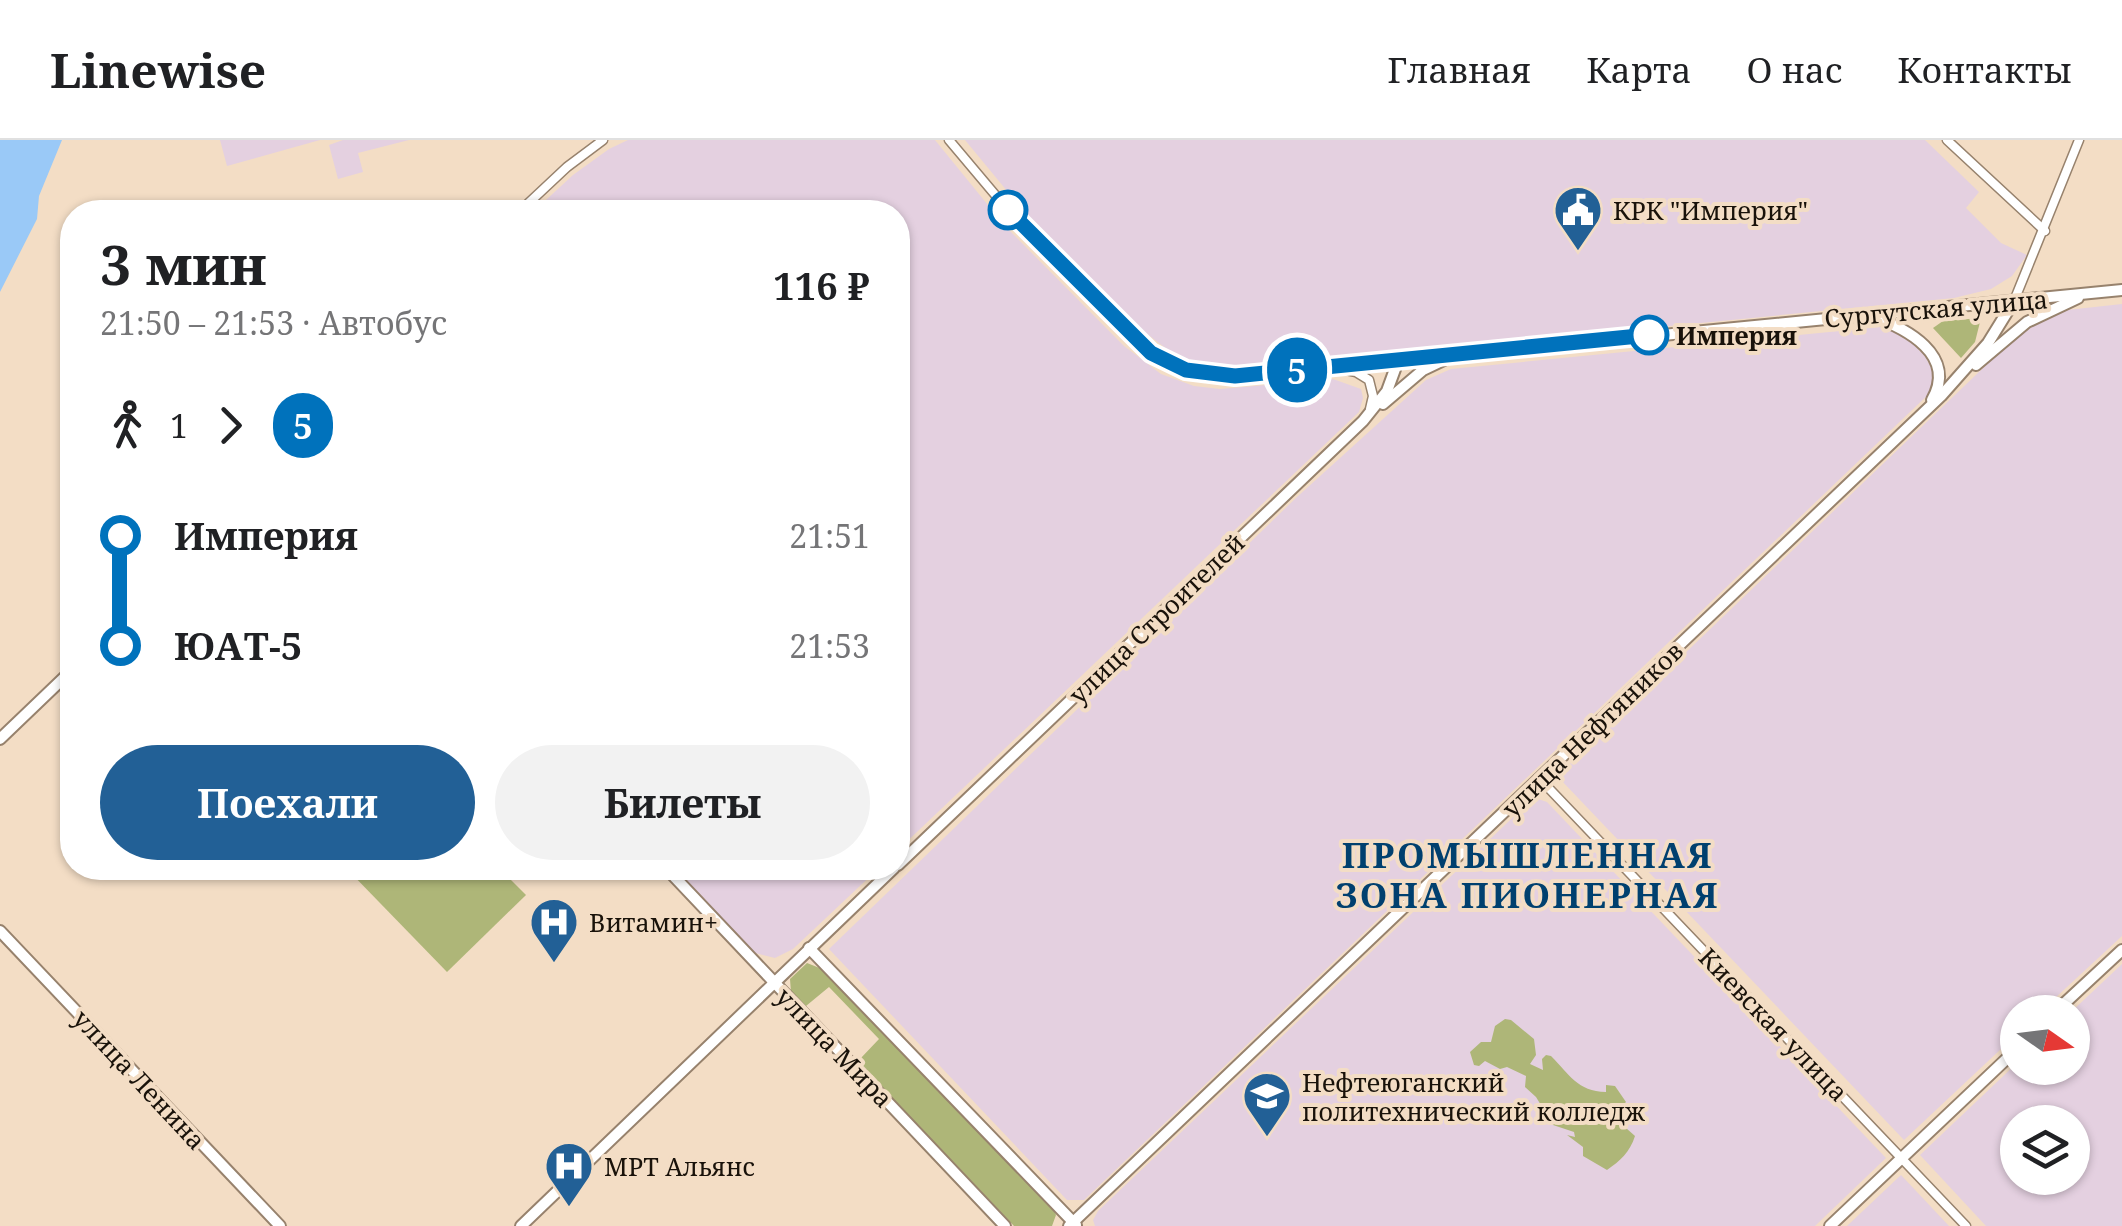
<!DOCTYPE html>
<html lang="ru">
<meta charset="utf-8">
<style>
:root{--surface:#fff;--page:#f2f2f2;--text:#202124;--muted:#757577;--line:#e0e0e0;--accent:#226096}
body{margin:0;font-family:"Noto Serif",serif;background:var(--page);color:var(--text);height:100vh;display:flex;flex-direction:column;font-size:38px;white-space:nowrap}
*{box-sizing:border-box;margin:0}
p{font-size:32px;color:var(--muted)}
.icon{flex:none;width:55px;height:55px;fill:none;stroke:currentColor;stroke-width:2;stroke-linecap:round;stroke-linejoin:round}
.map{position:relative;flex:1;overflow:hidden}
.panel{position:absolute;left:60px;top:60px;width:850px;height:680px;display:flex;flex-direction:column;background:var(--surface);border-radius:40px;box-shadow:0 2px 8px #0004}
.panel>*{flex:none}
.badge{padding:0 20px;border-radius:32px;font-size:35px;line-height:65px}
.needle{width:65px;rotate:104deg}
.tools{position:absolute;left:2000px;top:855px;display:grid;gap:20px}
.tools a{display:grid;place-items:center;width:90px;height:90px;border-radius:50%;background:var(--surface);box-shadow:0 2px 8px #0004;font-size:50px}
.map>.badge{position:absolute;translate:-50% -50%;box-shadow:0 0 0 5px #fff}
.legs{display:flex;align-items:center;gap:15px;height:110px;padding:0 40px;font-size:32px}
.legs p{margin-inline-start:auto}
.headline{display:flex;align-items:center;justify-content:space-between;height:170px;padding:0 40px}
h1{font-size:55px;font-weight:700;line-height:75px}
.cta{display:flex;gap:20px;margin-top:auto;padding:20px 40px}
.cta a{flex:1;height:115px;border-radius:60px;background:var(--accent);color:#fff;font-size:40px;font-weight:700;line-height:115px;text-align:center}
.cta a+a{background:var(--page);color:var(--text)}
ul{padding:0 40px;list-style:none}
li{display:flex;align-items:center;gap:35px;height:110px;font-size:38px}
li i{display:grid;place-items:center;width:15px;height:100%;margin:0 12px;background:currentColor}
li i::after{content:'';width:25px;height:25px;margin:-12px;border:8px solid;border-radius:50%;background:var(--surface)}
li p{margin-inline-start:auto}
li:first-child i{background:linear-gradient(#0000 50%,currentColor 0)}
li:last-child i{background:linear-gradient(currentColor 50%,#0000 0)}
header{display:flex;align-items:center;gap:60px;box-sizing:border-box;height:140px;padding:0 50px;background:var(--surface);border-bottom:2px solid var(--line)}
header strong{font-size:48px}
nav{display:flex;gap:55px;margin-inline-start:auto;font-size:35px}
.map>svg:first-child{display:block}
</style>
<header>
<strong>Linewise</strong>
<nav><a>Главная</a><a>Карта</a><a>О нас</a><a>Контакты</a></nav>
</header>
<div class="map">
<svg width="2122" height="1086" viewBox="0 0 2122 1086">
<rect width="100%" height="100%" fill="#f3ddc5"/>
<g fill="#e4d0e0" fill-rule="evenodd">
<polygon points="220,0 320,0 227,26"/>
<polygon points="343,0 409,0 358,13 363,32 338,39 329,5"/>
<polygon points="628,0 935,0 1005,86 1124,206 1161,234 1194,246 1220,249 1333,239 1361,249 1363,258 1359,272 898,710 898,72 533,72 573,35 609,9"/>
<polygon points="965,0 1925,0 1979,52 1966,68 2001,103 2027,115 2012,136 1991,149 1954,158 1426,210 1238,226 1201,224 1172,213 1138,187 1022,69"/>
<polygon points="2122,164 2122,796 2040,872 2018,872 2017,894 1904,1000 1560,639 1563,630 2026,187 2058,171"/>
<polygon points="1881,187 1906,197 1925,216 1933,231 1931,252 1084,1060 1067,1060 829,809 1297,357 1426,240 1451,229"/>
<polygon points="1538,659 1547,662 1886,1018 1815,1086 1095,1086 1093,1080 1098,1071 1528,663"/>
<polygon points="674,728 879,728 793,809 775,818 755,813"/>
<path d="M2122 824V1086H1986L1920 1015 2017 923 2018 928H2072L2071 872ZM2018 982H2072V1038H2018Z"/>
<polygon points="1901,1035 1949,1086 1847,1086"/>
</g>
<g fill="#aeb678">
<polygon points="1981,178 1975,202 1961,218 1933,188 1943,181"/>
<polygon points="346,728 499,728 526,755 447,832"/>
<polygon points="807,823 822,829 1053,1068 1056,1075 1052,1086 1014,1086 860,924 860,919 879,899 829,847 806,866 791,852 790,839"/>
<path d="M1505 879 1511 880 1534 899 1536 915 1530 924 1543 930 1542 919 1546 915 1551 916C1570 935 1577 951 1606 952V945L1615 946 1626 962 1622 966 1626 988 1635 996C1630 1012 1620 1021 1607 1030L1583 1016V1007L1567 995 1575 997 1574 992 1553 985 1536 957 1525 947 1526 936 1507 927 1500 929 1485 921 1479 926 1474 925 1470 912 1481 902H1491L1495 886Z"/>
</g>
<polygon fill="#9ac9f7" points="0,0 62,0 39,56 37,79 0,152"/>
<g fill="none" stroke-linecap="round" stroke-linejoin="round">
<g stroke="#97826d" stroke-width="11">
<g id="minor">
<polyline points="949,0 1008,70 1111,176 1151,213 1175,227 1225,236 1398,221"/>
<polyline points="1947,0 2045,91"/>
<polyline points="519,72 567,27 603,0"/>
<polyline points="2014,161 2079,0"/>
<polyline points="1341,229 1356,232 1369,240 1373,256 1370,269"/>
<polyline points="1540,639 1966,1086"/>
</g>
</g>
<g stroke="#97826d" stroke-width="14">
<g id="major">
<path d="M1871 176C1906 188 1958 215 1932 260"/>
<polyline points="1976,225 2027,182 2078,158"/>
<polyline points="1383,264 1423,230 1446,219"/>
<polyline points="0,599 72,530"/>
<polyline points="898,725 1363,281 1387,251 1398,221 2122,150"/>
<polyline points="666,728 1005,1086"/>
<polyline points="0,791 280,1086"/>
<polyline points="809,808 1076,1085"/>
<polyline points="2055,872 2122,810"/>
<polyline points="521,1086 894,728"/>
<polyline points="1069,1086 1941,256 1988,203 2014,161"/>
<polyline points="1830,1086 2018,908"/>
</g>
</g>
<use href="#minor" stroke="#fff" stroke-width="8"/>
<use href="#major" stroke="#fff" stroke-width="10"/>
</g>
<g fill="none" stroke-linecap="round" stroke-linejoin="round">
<g stroke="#fff" stroke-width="22">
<polyline id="line-1" points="1008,70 1151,213 1186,230 1235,236 1649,195"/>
</g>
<use href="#line-1" stroke="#0072bc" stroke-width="15"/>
</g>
<defs>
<g id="civic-pin" transform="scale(2.5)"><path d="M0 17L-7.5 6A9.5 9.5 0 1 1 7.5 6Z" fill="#226096" stroke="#f3ddc5"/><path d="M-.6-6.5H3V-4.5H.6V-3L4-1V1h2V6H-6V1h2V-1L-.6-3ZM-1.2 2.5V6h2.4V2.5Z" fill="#fff"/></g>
<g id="hospital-pin" transform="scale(2.5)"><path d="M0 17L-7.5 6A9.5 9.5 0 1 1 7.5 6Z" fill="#226096" stroke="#f3ddc5"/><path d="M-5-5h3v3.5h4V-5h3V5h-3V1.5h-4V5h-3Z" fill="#fff"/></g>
<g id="university-pin" transform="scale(2.5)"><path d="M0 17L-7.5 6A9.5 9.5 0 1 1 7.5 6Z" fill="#226096" stroke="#f3ddc5"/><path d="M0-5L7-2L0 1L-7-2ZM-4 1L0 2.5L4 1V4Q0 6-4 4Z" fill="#fff"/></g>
</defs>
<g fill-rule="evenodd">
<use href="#civic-pin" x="1578" y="70"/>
<use href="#hospital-pin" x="554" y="782"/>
<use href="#university-pin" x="1267" y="956"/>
<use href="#hospital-pin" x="569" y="1026"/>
</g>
<g fill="#fff" stroke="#0072bc" stroke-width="5">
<circle cx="1008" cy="70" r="18"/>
<circle cx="1649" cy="195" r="18"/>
</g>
<g text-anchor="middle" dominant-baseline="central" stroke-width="8" stroke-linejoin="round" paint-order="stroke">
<g font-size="25" fill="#19120a" stroke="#f3ddc5" text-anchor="start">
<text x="1613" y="70">КРК "Империя"</text>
<text x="589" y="782">Витамин+</text>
<text x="1302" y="942">Нефтеюганский<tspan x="1302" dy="29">политехнический колледж</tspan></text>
<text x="604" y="1026">МРТ Альянс</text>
</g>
<g font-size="25" fill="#19120a" stroke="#f3ddc5">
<text transform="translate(1936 168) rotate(-5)">Сургутская улица</text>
<text transform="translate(1156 478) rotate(-44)">улица Строителей</text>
<text transform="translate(1592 589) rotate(-44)">улица Нефтяников</text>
<text transform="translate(1774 884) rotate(46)">Киевская улица</text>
<text transform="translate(835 907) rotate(46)">улица Мира</text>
<text transform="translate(140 939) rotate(47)">улица Ленина</text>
</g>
<g font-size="25" font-weight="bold" fill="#19120a" stroke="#f3ddc5" text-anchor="start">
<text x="1676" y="195">Империя</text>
</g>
<g font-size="35" font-weight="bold" letter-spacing="2.5" fill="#00406f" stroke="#f3ddc5">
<text x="1528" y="714">ПРОМЫШЛЕННАЯ<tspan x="1528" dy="40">ЗОНА ПИОНЕРНАЯ</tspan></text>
</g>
</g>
</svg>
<div class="tools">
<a><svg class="needle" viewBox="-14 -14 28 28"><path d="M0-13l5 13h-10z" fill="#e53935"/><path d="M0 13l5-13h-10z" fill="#757577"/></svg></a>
<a><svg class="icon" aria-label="layers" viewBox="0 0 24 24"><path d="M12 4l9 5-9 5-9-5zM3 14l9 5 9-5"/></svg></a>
</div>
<b class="badge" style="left:1297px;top:230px;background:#0072bc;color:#fff">5</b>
<section class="panel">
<div class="headline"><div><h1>3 мин</h1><p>21:50 – 21:53 · Автобус</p></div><b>116 ₽</b></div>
<div class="legs"><svg class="icon" aria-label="walk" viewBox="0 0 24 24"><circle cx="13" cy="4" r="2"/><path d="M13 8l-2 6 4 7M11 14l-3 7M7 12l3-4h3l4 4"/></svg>1<svg class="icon" aria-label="forward" viewBox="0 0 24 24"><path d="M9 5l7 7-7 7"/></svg><b class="badge" style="background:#0072bc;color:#fff">5</b></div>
<ul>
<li><i style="color:#0072bc"></i><b>Империя</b><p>21:51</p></li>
<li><i style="color:#0072bc"></i><b>ЮАТ-5</b><p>21:53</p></li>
</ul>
<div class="cta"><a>Поехали</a><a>Билеты</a></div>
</section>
</div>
